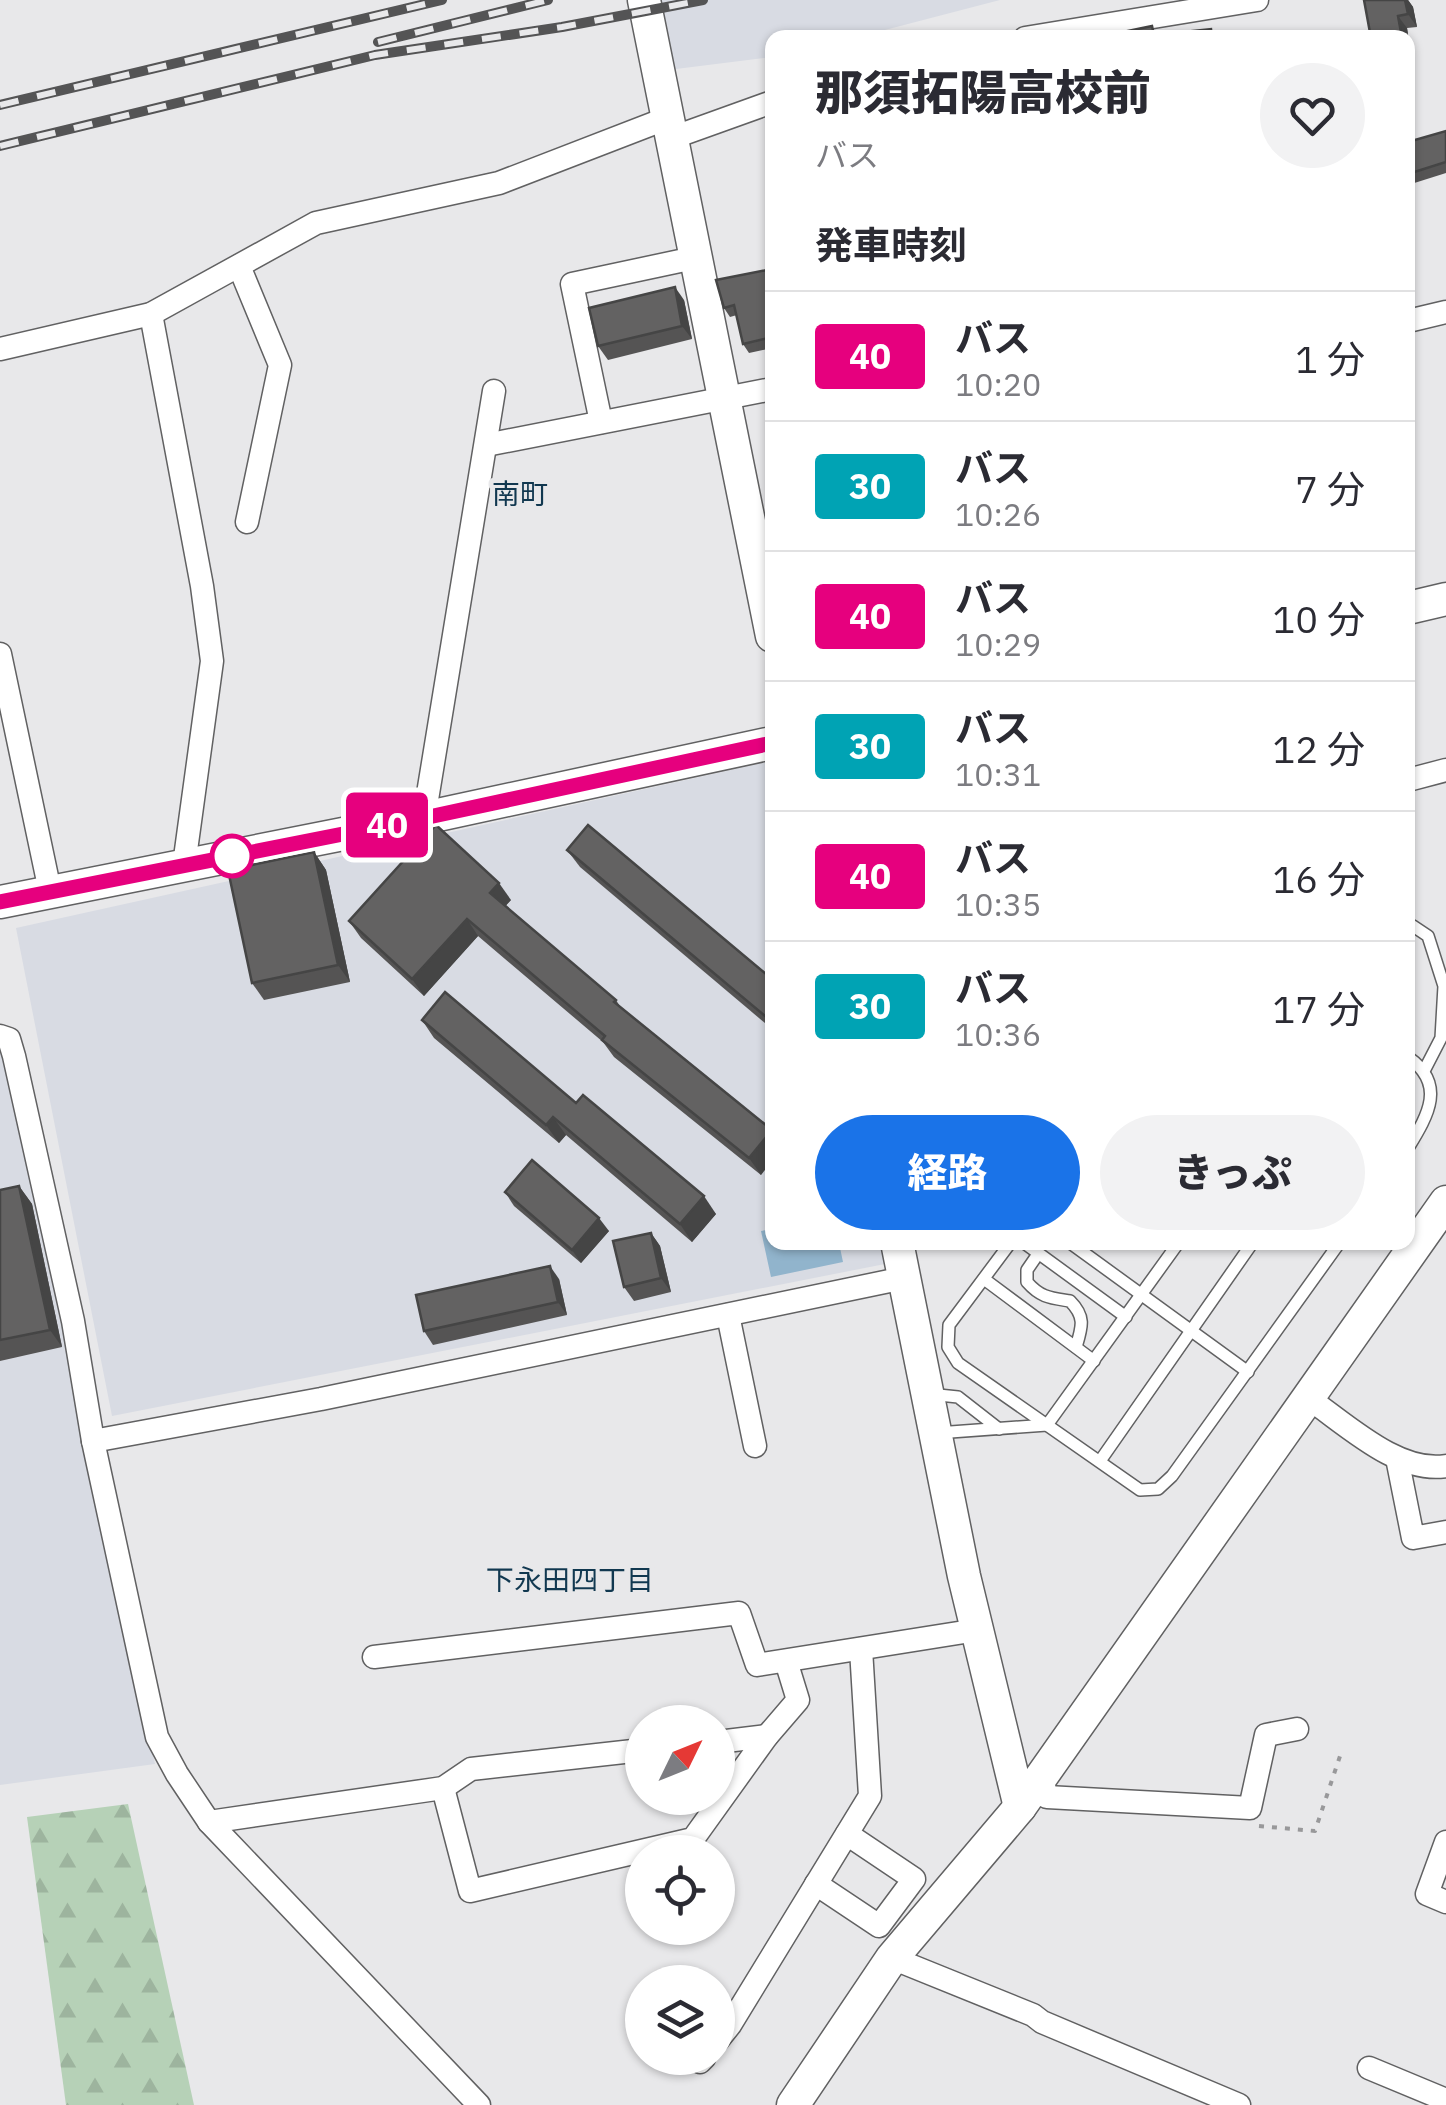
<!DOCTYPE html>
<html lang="ja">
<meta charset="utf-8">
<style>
:root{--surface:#fff;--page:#f2f2f3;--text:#2b2b33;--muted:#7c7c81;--line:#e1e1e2;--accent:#1a73e8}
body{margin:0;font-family:"IBM Plex Sans","Noto Sans JP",sans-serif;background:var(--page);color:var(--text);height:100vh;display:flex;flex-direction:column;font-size:38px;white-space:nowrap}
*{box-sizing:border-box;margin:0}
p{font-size:32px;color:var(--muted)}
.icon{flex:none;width:55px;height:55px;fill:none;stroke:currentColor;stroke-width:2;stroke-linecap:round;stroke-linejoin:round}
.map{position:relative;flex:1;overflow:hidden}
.side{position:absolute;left:765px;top:30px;width:650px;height:1220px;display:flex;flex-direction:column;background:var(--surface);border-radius:20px;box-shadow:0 2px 8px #0004}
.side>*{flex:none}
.badge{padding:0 20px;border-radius:8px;font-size:35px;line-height:65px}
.needle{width:65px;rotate:47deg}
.buttons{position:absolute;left:625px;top:1705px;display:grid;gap:20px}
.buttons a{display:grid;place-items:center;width:110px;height:110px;border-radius:50%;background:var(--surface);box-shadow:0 2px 8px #0004;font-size:50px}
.map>.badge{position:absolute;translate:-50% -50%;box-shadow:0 0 0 5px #fff}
h2{padding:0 50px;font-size:38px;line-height:90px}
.round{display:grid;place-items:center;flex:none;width:105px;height:105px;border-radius:52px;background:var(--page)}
.summary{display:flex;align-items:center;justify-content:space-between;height:170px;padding:0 50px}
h1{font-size:48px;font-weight:800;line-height:75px}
.action{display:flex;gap:20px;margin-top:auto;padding:20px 50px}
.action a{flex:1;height:115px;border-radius:60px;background:var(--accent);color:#fff;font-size:40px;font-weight:800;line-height:115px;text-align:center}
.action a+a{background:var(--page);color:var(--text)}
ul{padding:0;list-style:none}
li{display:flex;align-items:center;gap:30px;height:130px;padding:0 50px;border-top:2px solid var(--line)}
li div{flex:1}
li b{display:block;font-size:38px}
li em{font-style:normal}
li .badge{min-width:110px;font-weight:700;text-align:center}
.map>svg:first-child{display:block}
</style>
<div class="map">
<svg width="1446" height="2105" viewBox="0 0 1446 2105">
<defs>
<pattern id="forest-firs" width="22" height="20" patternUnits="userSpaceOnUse" patternTransform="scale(2.5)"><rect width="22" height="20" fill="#b6d1b7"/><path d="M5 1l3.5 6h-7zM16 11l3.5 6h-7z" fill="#9db49e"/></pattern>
</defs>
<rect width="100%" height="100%" fill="#e8e8ea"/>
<g fill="#d8dbe3">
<polygon points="654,0 1000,0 858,37 772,38 772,57 668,70"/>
<polygon points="772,761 772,1242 881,1243 885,1264 112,1416 16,928"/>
<polygon points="0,1046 10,1058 155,1764 0,1785"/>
</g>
<polygon fill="url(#forest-firs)" points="128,1804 194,2105 66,2105 27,1817"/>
<polygon fill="#91b4cc" points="772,1229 772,1242 839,1243 843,1262 771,1277 761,1231"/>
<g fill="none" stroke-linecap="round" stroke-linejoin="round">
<g stroke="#616162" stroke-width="14">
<g id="lane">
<polyline points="1408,927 1413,926 1428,936 1444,986 1441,1038 1425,1069"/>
<path d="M1408 1057C1446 1084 1429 1114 1408 1148"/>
<polyline points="1011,1242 949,1325 948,1347 958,1363 1140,1490 1158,1489 1172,1476 1340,1242"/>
<polyline points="1023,1242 1126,1317"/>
<polyline points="1069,1242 1248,1372"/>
<path d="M1038 1254 1027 1270V1282C1041 1298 1051 1298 1070 1301 1086 1317 1082 1327 1076 1347"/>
<polyline points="984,1279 1094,1361"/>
<polyline points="929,1394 958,1397 999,1429"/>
<polyline points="937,1433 1047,1425 1179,1242"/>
<polyline points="1100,1461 1253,1242"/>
</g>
</g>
<g stroke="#616162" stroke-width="25">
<g id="street">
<polyline points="1025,38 1257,0"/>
<polyline points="669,139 772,102"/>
<polyline points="239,266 280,365 247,522"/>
<polyline points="151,314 202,586 212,661 184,865"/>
<polyline points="1408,321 1446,312"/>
<polyline points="0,349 151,314 316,223 499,183 665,119"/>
<polyline points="601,422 572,284 694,258"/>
<polyline points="486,445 772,389"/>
<polyline points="0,654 50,891"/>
<polyline points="1408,780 1446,770"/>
<polyline points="424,818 494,391"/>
<polyline points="0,1036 9,1039 14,1056 73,1321 93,1441 157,1737 177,1774 209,1822 479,2105"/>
<polyline points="728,1315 755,1446"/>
<path d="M1308 1398C1346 1424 1398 1474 1446 1466"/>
<polyline points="93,1441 321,1399 904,1278"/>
<polyline points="1397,1458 1413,1538 1446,1532"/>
<polyline points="374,1657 739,1613 757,1665 977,1630"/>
<polyline points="718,1742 767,1736"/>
<polyline points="1041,1776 1047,1797 1250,1808 1266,1735 1297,1729"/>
<polyline points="443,1788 470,1891 693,1839 767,1736 798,1700 786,1661"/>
<polyline points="209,1822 443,1788 471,1769 642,1750"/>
<polyline points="1446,1842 1427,1894 1446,1902"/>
<polyline points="816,1884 879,1926 914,1879 847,1834"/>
<polyline points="892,1958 1033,2015 1042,2022 1239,2105"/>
<polyline points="718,2040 730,2025 870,1796 861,1649"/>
<polyline points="700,2062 704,2058"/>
<polyline points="1369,2068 1446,2100"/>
</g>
</g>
<g stroke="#616162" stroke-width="35">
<g id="secondary">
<polyline points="644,0 772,636"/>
<polyline points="1408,608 1446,599"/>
<polyline points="0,902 424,818 772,743"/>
<polyline points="897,1242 964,1576 1020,1807"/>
<polyline points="793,2105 892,1958 1020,1807 1446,1202"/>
</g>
</g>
<polyline stroke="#98989a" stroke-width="4" stroke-dasharray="5 8" stroke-linecap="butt" points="1259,1826 1315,1831 1341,1753"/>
<use href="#lane" stroke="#fff" stroke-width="11"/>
<use href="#street" stroke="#fff" stroke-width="22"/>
<use href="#secondary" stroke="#fff" stroke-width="32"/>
<g stroke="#545455" stroke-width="10">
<g id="rail">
<polyline points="378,42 548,0"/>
<polyline points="0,105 442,0"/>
<polyline points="0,146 375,55 562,27 703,0"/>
</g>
</g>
<use href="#rail" stroke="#e8e8ea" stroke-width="6" stroke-dasharray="19" stroke-linecap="butt"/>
</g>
<g fill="#555454">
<polygon points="1364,0 1408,0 1413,7 1417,27 1407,28 1411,54 1408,54 1408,38"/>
<polygon points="1446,131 1446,173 1408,185 1408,142"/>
<polygon points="772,269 772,348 749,353 743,344 737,315 730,317 724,308"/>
<polygon points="1408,279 1415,304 1408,306"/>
<polygon points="684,300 692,339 608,360 598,346"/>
<polygon points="567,850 772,979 772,1029 580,867"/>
<polygon points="314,852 326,870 350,982 264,1000 252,983"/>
<polygon points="511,900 505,906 616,1000 621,1008 772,1130 761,1175 614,1057 603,1042 478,936 424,996 361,938 349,921"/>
<polygon points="422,1020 576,1103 716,1214 692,1242 566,1135 559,1143 434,1038"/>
<polygon points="19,1186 32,1204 62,1347 0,1361 0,1190"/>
<polygon points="505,1192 609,1231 581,1263 514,1206"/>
<polygon points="651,1233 660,1246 671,1292 634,1301 624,1287"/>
<polygon points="559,1279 567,1315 433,1345 424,1331"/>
</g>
<g fill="#454545">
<polygon points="1405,0 1408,0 1413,7 1417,27 1408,14"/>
<polygon points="1398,16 1407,28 1411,54 1408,48 1408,38 1402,38"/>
<polygon points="1408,279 1409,281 1415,304 1408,295"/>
<polygon points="675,287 684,300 692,339 682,326"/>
<polygon points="314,852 326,870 350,982 338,965"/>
<polygon points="499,883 511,900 502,910 490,893"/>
<polygon points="467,919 478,936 424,996 412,979"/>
<polygon points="553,1117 566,1135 559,1143 546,1125"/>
<polygon points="772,1130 772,1161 761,1175 749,1158"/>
<polygon points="19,1186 32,1204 62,1347 50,1330"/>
<polygon points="704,1196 716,1214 692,1242 680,1224"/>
<polygon points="599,1218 609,1231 581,1263 572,1250"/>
<polygon points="651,1233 660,1246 671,1292 661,1278"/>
<polygon points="550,1266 559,1279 567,1315 558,1302"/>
</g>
<g fill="#636262" stroke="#454545" stroke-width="2.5">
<polygon points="1364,0 1405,0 1408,14 1398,16 1402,38 1371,38"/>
<polygon points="1152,26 1154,35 1211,29 1212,38 1094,38"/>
<polygon points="1446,131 1446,162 1408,174 1408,142"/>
<polygon points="772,269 772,337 743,344 734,305 724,308 716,280"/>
<polygon points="675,287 682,326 598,346 589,308"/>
<polygon points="436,825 499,883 490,893 616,1000 614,1002 772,1130 749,1158 602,1040 605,1036 467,919 412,979 349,921"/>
<polygon points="588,825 772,979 772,1019 771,1021 567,850"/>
<polygon points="314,852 338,965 252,983 228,870"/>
<polygon points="445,992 576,1103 583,1095 704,1196 680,1224 553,1117 546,1125 422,1020"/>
<polygon points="532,1160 599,1218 572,1250 505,1192"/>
<polygon points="19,1186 50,1330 0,1340 0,1190"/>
<polygon points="651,1233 661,1278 624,1287 613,1241"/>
<polygon points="550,1266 558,1302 424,1331 416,1295"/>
</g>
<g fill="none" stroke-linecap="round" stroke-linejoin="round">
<g stroke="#fff" stroke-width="22">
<polyline id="line" points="0,902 424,818 772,743"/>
</g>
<use href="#line" stroke="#e6007e" stroke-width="15"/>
</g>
<circle fill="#fff" stroke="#e6007e" stroke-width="5" cx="232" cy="856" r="20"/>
<g text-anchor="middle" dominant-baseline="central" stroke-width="10" stroke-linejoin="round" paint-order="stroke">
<g font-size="28" fill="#113850" stroke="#e8e8ea">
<text x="520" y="493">南町</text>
<text x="570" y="1579">下永田四丁目</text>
</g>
</g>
</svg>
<div class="buttons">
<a><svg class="needle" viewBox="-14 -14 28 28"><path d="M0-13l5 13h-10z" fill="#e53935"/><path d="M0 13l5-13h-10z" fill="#7c7c81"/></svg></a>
<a><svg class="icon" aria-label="locate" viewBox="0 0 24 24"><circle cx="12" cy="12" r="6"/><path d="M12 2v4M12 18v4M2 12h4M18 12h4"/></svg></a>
<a><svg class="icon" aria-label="layers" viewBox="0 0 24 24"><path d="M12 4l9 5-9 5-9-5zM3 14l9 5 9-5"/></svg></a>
</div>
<b class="badge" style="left:387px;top:825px;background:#e6007e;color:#fff">40</b>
<section class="side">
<div class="summary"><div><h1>那須拓陽高校前</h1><p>バス</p></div><a class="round"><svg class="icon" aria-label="heart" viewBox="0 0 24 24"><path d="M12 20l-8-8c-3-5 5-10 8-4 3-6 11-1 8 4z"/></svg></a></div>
<h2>発車時刻</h2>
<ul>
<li><span class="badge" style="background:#e6007e;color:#fff">40</span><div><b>バス</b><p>10:20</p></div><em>1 分</em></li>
<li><span class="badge" style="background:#00a3b4;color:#fff">30</span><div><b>バス</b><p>10:26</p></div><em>7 分</em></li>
<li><span class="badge" style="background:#e6007e;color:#fff">40</span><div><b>バス</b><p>10:29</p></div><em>10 分</em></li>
<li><span class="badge" style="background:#00a3b4;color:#fff">30</span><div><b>バス</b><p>10:31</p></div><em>12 分</em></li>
<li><span class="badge" style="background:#e6007e;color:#fff">40</span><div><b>バス</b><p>10:35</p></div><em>16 分</em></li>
<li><span class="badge" style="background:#00a3b4;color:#fff">30</span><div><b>バス</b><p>10:36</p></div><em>17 分</em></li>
</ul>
<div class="action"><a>経路</a><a>きっぷ</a></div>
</section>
</div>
